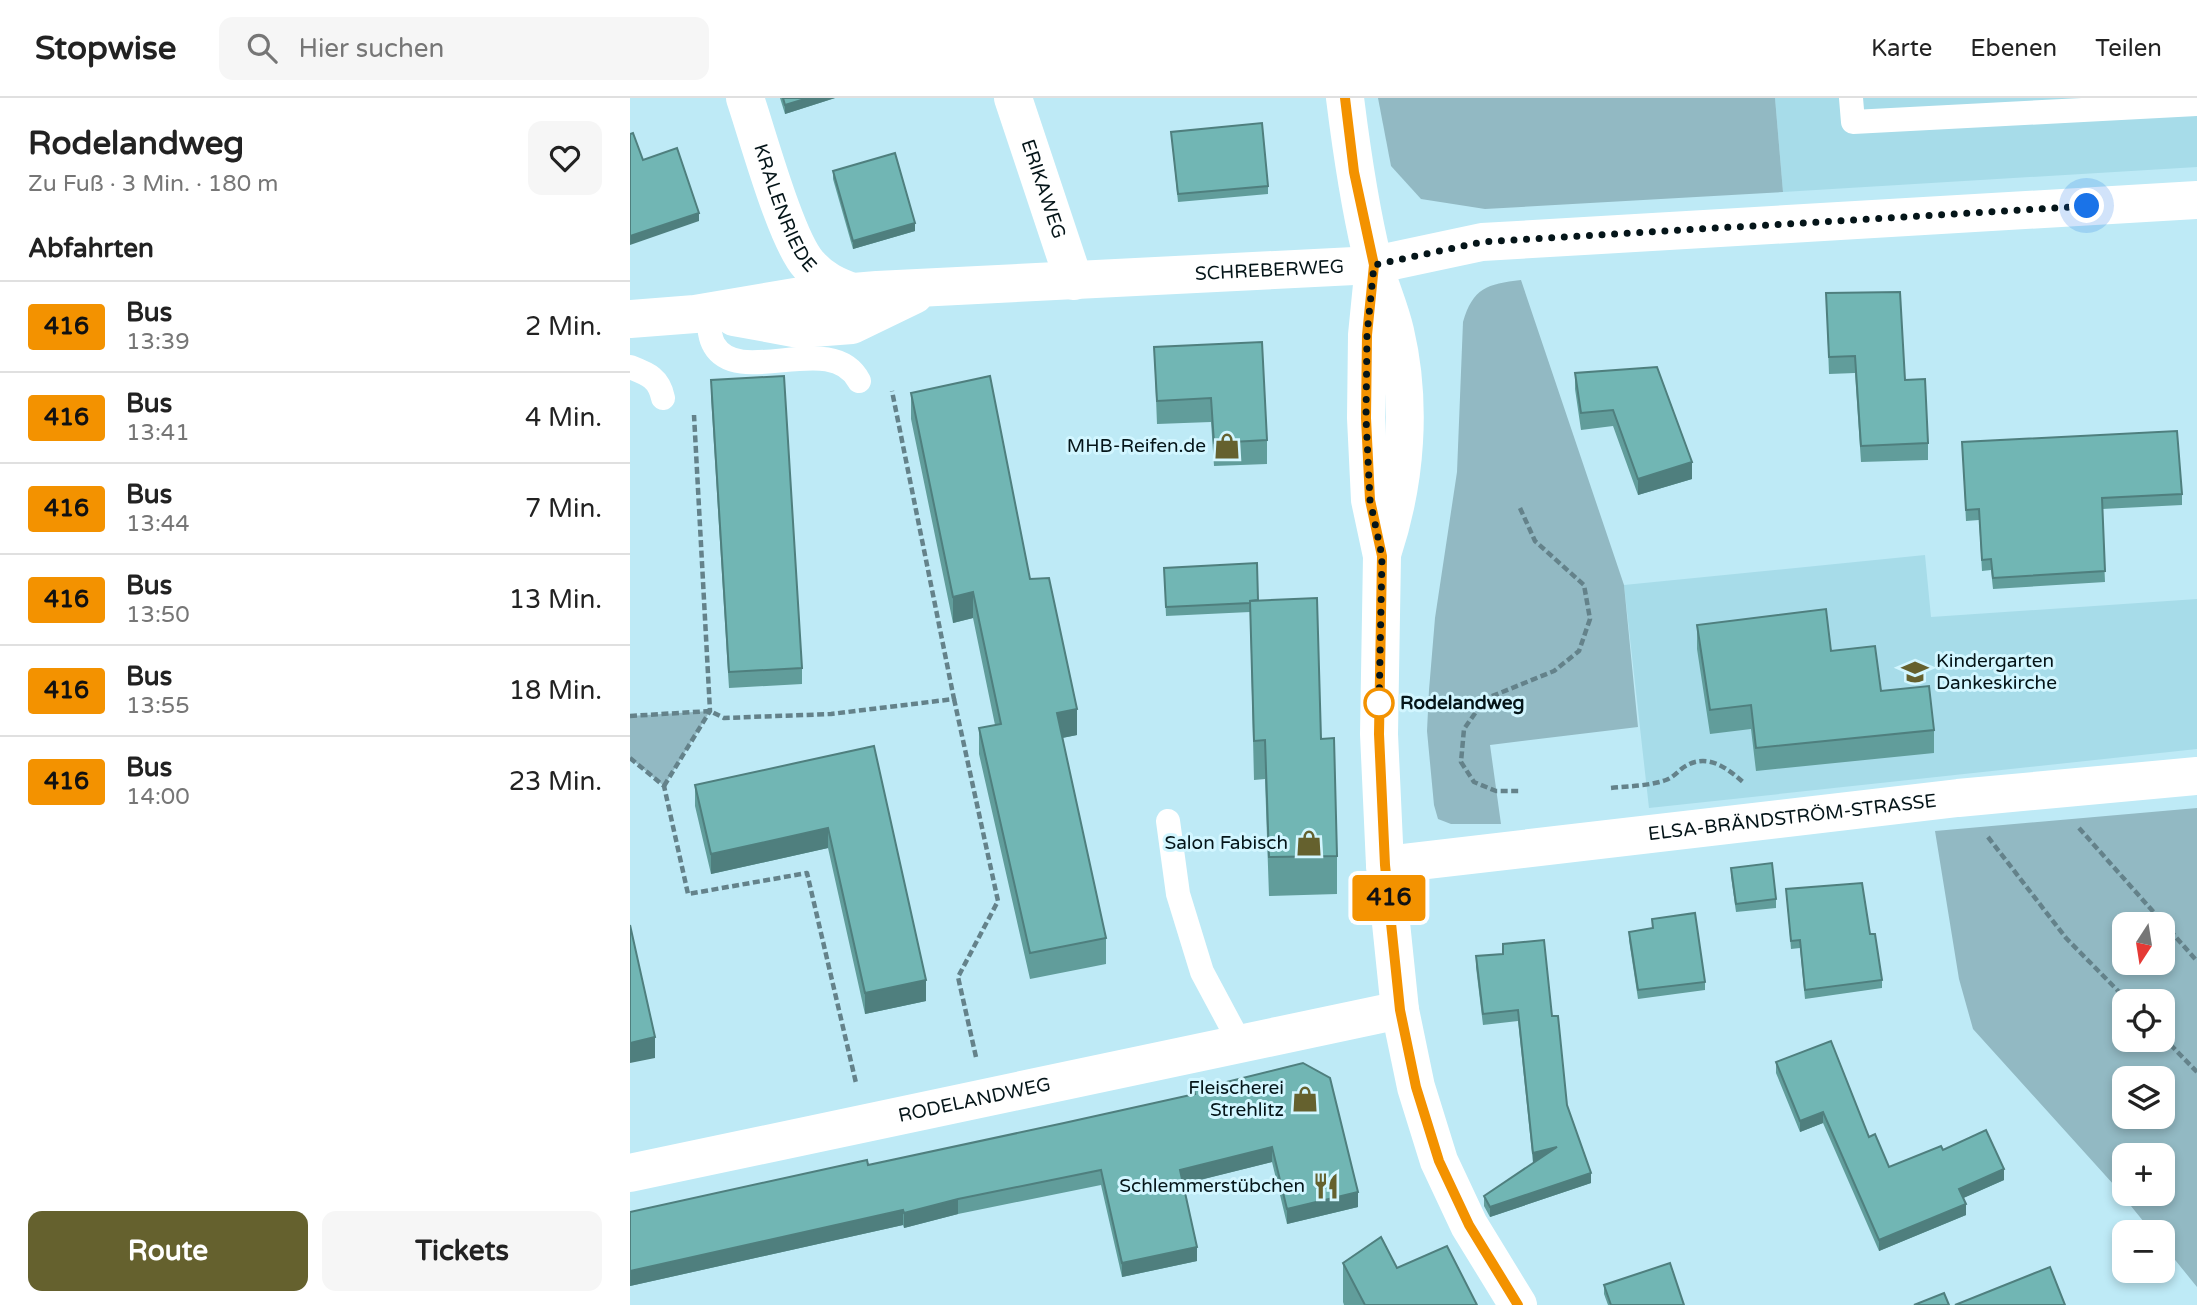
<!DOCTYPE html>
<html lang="de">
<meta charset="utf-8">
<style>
:root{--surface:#fff;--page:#f6f6f6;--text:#222;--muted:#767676;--line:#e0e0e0;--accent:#65612e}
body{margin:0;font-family:"Varela Round",sans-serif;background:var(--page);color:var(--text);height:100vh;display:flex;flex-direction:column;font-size:26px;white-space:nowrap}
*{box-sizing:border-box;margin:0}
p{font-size:23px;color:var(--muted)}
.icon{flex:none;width:38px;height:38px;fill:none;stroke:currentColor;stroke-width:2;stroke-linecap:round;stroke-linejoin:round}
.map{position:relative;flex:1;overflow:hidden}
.details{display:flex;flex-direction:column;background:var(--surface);width:630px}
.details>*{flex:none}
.badge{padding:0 14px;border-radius:5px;font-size:24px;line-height:46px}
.needle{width:46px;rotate:192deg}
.fabs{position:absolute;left:1482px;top:814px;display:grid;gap:14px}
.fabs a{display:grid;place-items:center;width:63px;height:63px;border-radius:14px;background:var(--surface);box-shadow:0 4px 10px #0003;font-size:35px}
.you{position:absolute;width:35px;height:35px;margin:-18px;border:5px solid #fff;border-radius:50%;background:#1a73e8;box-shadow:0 0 0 10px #1a73e833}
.map>.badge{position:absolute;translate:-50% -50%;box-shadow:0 0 0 4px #fff}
h2{padding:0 28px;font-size:26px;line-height:63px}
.round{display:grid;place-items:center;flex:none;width:74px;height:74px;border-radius:14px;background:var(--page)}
.headline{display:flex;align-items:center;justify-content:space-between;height:119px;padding:0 28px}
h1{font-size:33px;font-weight:700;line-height:52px}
.cta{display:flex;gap:14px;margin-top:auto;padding:14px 28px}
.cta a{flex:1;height:80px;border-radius:14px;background:var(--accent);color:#fff;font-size:28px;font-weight:700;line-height:80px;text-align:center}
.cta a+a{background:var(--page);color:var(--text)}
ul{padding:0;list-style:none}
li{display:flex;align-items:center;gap:21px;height:91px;padding:0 28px;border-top:2px solid var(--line)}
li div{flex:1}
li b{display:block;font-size:26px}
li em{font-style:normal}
li .badge{min-width:77px;font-weight:700;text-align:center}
header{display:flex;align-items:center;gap:42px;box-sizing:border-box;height:98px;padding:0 35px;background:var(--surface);border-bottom:2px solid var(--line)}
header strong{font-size:33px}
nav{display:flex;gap:38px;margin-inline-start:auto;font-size:24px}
.search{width:490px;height:63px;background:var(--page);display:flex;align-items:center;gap:18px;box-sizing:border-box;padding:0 24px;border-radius:14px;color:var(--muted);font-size:26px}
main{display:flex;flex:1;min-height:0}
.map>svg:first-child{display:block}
</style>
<header>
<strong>Stopwise</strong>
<div class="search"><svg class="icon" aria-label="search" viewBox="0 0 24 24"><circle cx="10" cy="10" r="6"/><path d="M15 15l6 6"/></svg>Hier suchen</div>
<nav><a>Karte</a><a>Ebenen</a><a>Teilen</a></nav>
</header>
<main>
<section class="details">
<div class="headline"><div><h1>Rodelandweg</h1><p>Zu Fuß · 3 Min. · 180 m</p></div><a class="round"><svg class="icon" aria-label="heart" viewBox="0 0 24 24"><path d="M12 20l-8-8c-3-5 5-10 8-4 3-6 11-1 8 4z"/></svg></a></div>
<h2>Abfahrten</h2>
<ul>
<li><span class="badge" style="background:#f39200;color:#111">416</span><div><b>Bus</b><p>13:39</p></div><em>2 Min.</em></li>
<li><span class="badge" style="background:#f39200;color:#111">416</span><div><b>Bus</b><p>13:41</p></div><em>4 Min.</em></li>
<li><span class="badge" style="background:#f39200;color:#111">416</span><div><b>Bus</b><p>13:44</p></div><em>7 Min.</em></li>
<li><span class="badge" style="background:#f39200;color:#111">416</span><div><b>Bus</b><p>13:50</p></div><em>13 Min.</em></li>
<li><span class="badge" style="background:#f39200;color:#111">416</span><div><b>Bus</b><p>13:55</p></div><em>18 Min.</em></li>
<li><span class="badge" style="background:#f39200;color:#111">416</span><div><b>Bus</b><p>14:00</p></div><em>23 Min.</em></li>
</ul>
<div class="cta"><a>Route</a><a>Tickets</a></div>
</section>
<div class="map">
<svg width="1567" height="1207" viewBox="0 0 1567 1207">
<rect width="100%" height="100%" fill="#beeaf6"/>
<g fill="#a7dce9">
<polygon points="1145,0 1567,0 1567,69 1153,94"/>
<polygon points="1295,457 1301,519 1567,501 1567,651 1019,710 994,487"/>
</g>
<g fill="#92b9c3" fill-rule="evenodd">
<polygon points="748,0 1145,0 1153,94 855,111 791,101 761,68"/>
<path d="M891 182 994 487 1008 629 860 647 871 726H821L808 721 804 707 797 633 799 592 805 520 827 374 833 224C843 190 857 186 891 182Z"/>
<polygon points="80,613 34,688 0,660 0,618"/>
<path d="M1567 710V1189L1533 1147V1134H1522L1484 1087 1343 931 1329 881 1305 733ZM1494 826H1533V864H1494ZM1533 903V942H1494V903ZM1494 980H1533V1018H1494ZM1533 1057V1096H1494V1057Z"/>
</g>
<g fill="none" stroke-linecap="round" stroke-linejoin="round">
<g stroke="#64828a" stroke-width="4.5" stroke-dasharray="7 3.5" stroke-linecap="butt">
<polyline points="890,410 905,443 954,487 960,521 949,553 924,573 855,601 834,631 831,664 844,684 866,693 890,693"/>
<polyline points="324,601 368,803 328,879 346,959"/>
<polyline points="0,618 80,613 94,620 201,616 324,601 262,293"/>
<polyline points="0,660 34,688 58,796 177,775 226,985"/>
<polyline points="34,688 80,613 64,317"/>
<path d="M981 690C1000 688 1019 688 1036 682 1044 679 1048 673 1054 669 1077 654 1097 670 1113 684"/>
<polyline points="1449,730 1567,863"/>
<polyline points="1358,739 1436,840 1498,903"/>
<polyline points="1533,939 1567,974"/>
</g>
<g stroke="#fff" stroke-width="24">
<polyline points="1221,0 1223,24 1567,6"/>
<path d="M78 215C79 225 79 239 84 247 109 291 202 231 229 283"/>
<path d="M0 269C18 276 29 280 33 300"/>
<polyline points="538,723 548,796 572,874 610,945"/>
</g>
<g stroke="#fff" stroke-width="38">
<path id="s1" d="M115 0C128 38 156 142 179 167 192 182 206 188 225 195"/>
<path id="s2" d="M383 0 444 183"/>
<path d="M715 0C722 56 730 112 744 167 750 189 760 211 765 233 782 305 776 383 753 453"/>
<polyline points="744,167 737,237 736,320 740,402 752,458 749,636 755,767 770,912 786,989 809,1063 839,1127 888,1207"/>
<polyline points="104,219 169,231 222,227 284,197"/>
<path id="s3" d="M0 221 65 216 165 199 247 192 744 167 852 144 1567 102"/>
<path id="s4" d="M755 767 1328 700 1567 678"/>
<path id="s5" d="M0 1075 770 912"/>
</g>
</g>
<g fill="#619d9b">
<polygon points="150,0 205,0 155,16"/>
<polygon points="541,34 638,88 638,96 548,104"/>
<polygon points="203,73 285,133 223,151 203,81"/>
<polygon points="1196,195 1275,282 1298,345 1298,362 1231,364 1225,275 1199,276"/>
<polygon points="524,249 637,342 637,366 584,368 581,324 527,326"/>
<polygon points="945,275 1062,381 1008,397 983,328 951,332 945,291"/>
<polygon points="81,282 172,570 172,586 99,590 81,298"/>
<polygon points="281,295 400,481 447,637 432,640 476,840 476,866 400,881 349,656 349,630 365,627 343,520 323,525 281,321"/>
<polygon points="1332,344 1552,396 1552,407 1472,411 1475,484 1363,491 1361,472 1352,473 1349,422 1336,423"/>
<polygon points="534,470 628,502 691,641 707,758 707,796 639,798 635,681 624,682 620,514 536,518"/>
<polygon points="1067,527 1201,553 1251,593 1304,632 1304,655 1126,673 1121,631 1080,636 1067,551"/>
<polygon points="244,648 296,903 235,916 198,750 81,776 65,708 65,687"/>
<polygon points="1101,770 1146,801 1146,810 1106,814 1101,778"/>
<polygon points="1156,791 1240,836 1252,882 1252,890 1175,901 1170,850 1161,851"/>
<polygon points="1022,821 1075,884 1075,892 1008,901 999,842 999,834 1022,831"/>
<polygon points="873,846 922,918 937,1007 961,1085 860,1119 854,1108 854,1098 903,1065 888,923 853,927 846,869 846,858 873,856"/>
<polygon points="1146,964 1239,1039 1259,1069 1313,1052 1374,1082 1333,1100 1336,1117 1249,1153 1193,1025 1170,1034 1146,975"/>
<polygon points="564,992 728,1109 657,1126 642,1064 553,1086 567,1163 492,1179 471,1087 328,1116 274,1130 273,1127 0,1188 0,1114 238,1067 434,1025 564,996"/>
<polygon points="713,1165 767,1170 847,1207 714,1207 713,1204"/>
<polygon points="974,1187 1054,1207 978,1207 974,1196"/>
</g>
<g fill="#4f7f7e">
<polygon points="178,0 205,0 155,16 155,7"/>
<polygon points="69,115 69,123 0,147 0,138"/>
<polygon points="285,125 285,133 223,151 223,143"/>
<polygon points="1062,364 1062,381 1008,397 1008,381"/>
<polygon points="343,494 343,520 323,525 323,499"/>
<polygon points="447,611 447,637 427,641 427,615"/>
<polygon points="198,730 198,750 81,776 81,756"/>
<polygon points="296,882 296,903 235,916 235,895"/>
<polygon points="25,939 25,960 0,965 0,945"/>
<polygon points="1193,1014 1193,1025 1170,1034 1170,1023"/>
<polygon points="642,1049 642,1064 550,1087 550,1072"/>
<polygon points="927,1049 903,1065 903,1055"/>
<polygon points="1374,1071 1374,1082 1329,1102 1329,1091"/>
<polygon points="961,1075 961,1085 860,1119 860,1109"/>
<polygon points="728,1094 728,1109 657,1126 657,1111"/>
<polygon points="328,1101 328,1116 274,1130 274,1115"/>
<polygon points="1336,1106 1336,1117 1249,1153 1249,1142"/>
<polygon points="273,1112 273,1127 0,1188 0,1173"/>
<polygon points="567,1149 567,1163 492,1179 492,1165"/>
</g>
<g fill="#71b6b4" stroke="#4f7f7e" stroke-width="2">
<polygon points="153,0 178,0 155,7"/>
<polygon points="632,25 638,88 548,96 541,34"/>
<polygon points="3,35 13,62 47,50 69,115 0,138 0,36"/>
<polygon points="265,55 285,125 223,143 203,73"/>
<polygon points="1270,194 1275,282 1295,281 1298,345 1231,348 1225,258 1199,259 1196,195"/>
<polygon points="632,244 637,342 584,345 581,300 527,303 524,249"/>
<polygon points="1027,269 1062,364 1008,381 983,312 951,315 945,275"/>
<polygon points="154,278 172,570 99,574 81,282"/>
<polygon points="360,278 400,481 419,480 447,611 427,615 476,840 400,855 349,630 371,626 343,494 323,499 281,295"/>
<polygon points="1547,333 1552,396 1472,400 1475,473 1363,480 1361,461 1352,462 1349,411 1336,412 1332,344"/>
<polygon points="627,465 628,502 620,503 620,505 536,509 534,470"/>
<polygon points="687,500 691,641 704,640 707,758 639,759 635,642 624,643 620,503"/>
<polygon points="1196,511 1201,553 1245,548 1251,593 1299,588 1304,632 1126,650 1121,607 1080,612 1067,527"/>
<polygon points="244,648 296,882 235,895 198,730 81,756 65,687"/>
<polygon points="1142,765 1146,801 1106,806 1101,770"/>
<polygon points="1232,785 1240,836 1245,836 1252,882 1175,892 1170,842 1161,843 1156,791"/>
<polygon points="1065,815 1075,884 1008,892 999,834 1023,830 1022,821"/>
<polygon points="0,827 25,939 0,945"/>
<polygon points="914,842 922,918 928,918 937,1007 961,1075 860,1109 854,1098 927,1049 903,1055 888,912 853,916 846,858 873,856 873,846"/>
<polygon points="1201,943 1239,1039 1245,1036 1259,1069 1311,1048 1313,1052 1356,1032 1374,1071 1329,1091 1336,1106 1249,1142 1193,1014 1170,1023 1146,964"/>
<polygon points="673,965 700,980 728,1094 657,1111 642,1049 550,1072 567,1149 492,1165 471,1072 328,1101 274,1115 273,1112 0,1173 0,1114 237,1062 238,1067 434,1025 565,996 564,992"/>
<polygon points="751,1139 767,1170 817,1148 847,1207 735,1207 713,1165"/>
<polygon points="1040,1165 1054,1207 981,1207 974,1187"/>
<polygon points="1420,1169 1435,1207 1325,1207"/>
<polygon points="1314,1195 1319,1207 1284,1207"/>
</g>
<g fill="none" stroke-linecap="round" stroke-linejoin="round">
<g stroke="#fff" stroke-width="16">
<polyline id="line" points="715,0 724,74 744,167 737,237 736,320 740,402 752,458 749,636 755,767 770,912 786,989 809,1063 839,1127 888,1207"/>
</g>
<use href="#line" stroke="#f39200" stroke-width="10"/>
<polyline stroke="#051519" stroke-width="7" stroke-dasharray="0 12.6" points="749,605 749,610 752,458 740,402 736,320 737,237 744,167 852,144 1457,108"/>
</g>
<defs>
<g id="shop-bare" transform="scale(2.1)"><path d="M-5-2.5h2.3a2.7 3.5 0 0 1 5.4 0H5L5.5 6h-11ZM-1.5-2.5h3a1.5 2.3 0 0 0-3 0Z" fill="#65612e" stroke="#d2f6ff" stroke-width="2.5" paint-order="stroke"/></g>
<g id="school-bare" transform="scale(2.1)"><path d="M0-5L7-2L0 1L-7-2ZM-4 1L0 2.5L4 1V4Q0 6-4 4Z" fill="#65612e" stroke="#d2f6ff" stroke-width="2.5" paint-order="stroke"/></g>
<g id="restaurant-bare" transform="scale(2.1)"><path d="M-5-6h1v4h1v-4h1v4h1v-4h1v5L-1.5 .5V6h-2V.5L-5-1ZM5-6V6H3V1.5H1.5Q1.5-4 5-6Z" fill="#65612e" stroke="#d2f6ff" stroke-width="2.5" paint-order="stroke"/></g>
</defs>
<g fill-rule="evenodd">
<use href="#shop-bare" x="597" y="348"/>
<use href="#school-bare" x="1285" y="574"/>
<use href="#shop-bare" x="679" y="745"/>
<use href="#shop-bare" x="675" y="1001"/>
<use href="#restaurant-bare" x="696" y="1088"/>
</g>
<circle fill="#fff" stroke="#f39200" stroke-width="3.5" cx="749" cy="605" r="14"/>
<g text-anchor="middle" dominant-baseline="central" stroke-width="6" stroke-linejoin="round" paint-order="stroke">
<g font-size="19" fill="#051519" stroke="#d2f6ff">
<text stroke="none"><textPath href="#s2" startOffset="96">ERIKAWEG</textPath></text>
<text stroke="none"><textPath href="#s1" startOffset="117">KRALENRIEDE</textPath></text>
<text stroke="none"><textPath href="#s3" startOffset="642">SCHREBERWEG</textPath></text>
<text stroke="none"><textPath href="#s4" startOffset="410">ELSA-BRÄNDSTRÖM-STRASSE</textPath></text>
<text stroke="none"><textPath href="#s5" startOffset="352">RODELANDWEG</textPath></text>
</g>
<g font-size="19" fill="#051519" stroke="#d2f6ff" text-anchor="end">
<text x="576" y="348">MHB-Reifen.de</text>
<text x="1306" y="563" text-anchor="start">Kindergarten<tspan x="1306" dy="22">Dankeskirche</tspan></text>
<text x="658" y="745">Salon Fabisch</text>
<text x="654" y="990">Fleischerei<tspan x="654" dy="22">Strehlitz</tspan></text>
<text x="675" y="1088">Schlemmerstübchen</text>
</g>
<g font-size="19" font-weight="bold" fill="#051519" stroke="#d2f6ff" text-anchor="start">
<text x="770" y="605">Rodelandweg</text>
</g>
</g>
</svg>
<div class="fabs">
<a><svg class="needle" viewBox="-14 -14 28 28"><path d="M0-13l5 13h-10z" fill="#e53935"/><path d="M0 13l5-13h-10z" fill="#767676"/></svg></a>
<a><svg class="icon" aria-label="locate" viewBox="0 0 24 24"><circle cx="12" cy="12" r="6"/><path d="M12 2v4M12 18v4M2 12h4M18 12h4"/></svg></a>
<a><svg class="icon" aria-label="layers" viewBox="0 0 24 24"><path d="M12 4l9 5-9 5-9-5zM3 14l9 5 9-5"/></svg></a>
<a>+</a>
<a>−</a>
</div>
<div class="you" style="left:1457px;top:108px"></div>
<b class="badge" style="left:759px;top:800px;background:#f39200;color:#111">416</b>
</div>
</main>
